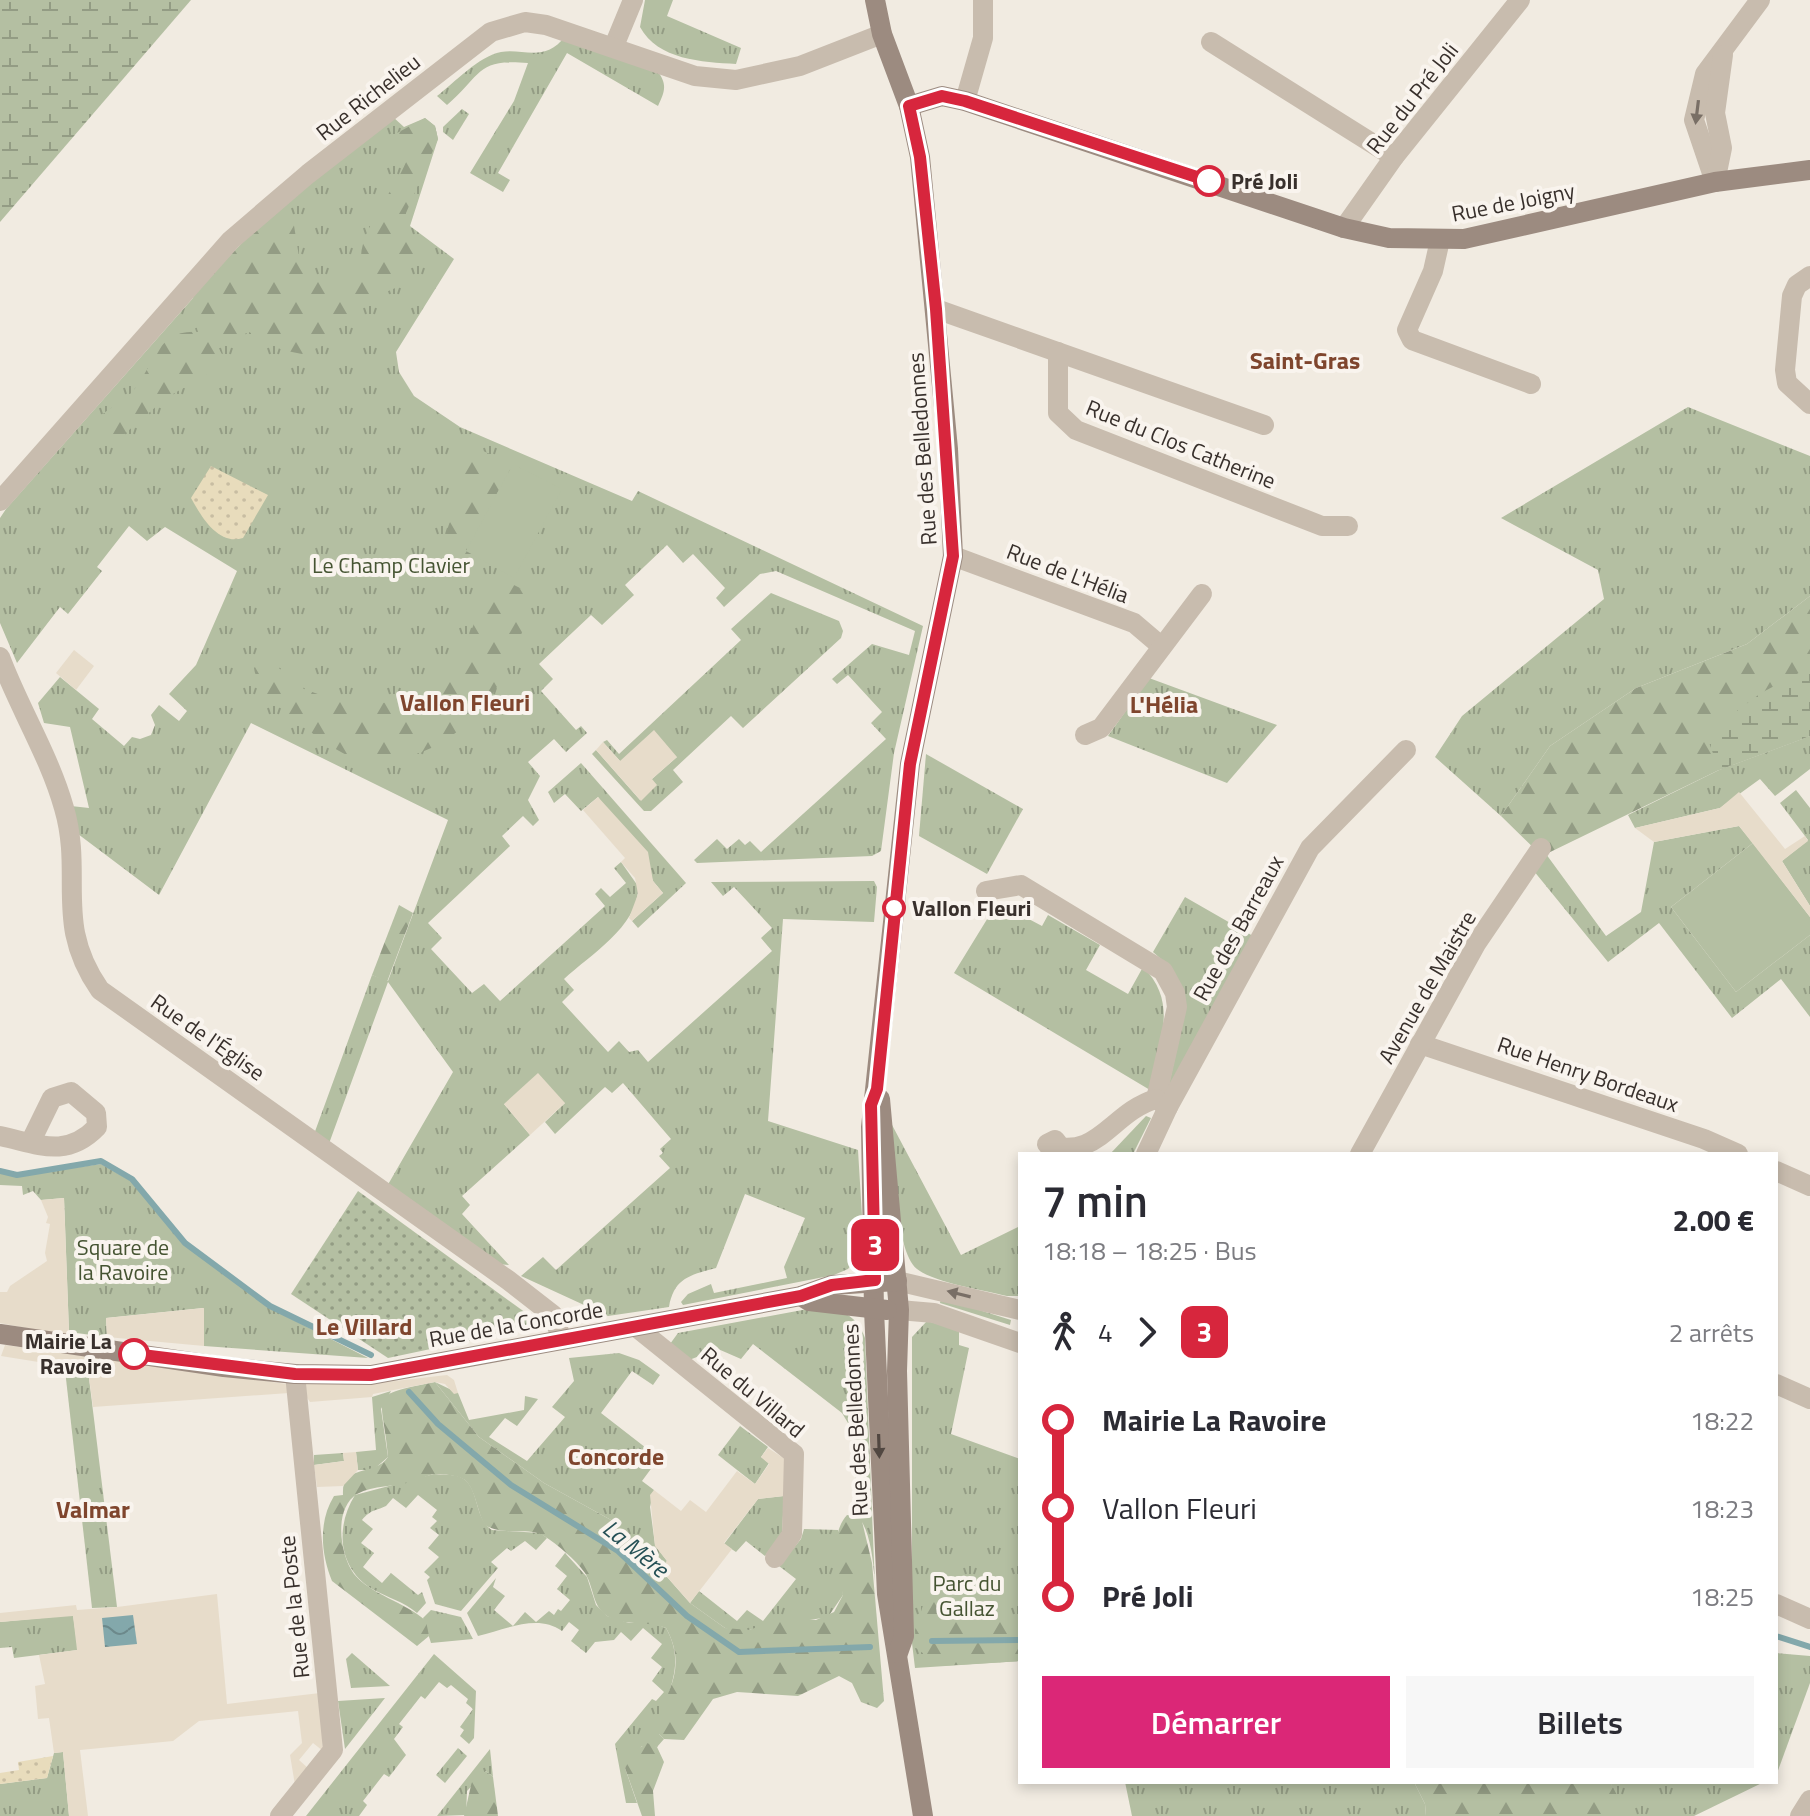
<!DOCTYPE html>
<html lang="fr">
<meta charset="utf-8">
<style>
:root{--surface:#fff;--page:#f7f7f7;--text:#2b2b33;--muted:#7c7c81;--accent:#db2777}
body{margin:0;font-family:"Titillium Web",sans-serif;background:var(--page);color:var(--text);height:100vh;display:flex;flex-direction:column;font-size:30px;white-space:nowrap}
*{box-sizing:border-box;margin:0}
p{font-size:26px;color:var(--muted)}
.icon{flex:none;width:44px;height:44px;fill:none;stroke:currentColor;stroke-width:2;stroke-linecap:round;stroke-linejoin:round}
.map{position:relative;flex:1;overflow:hidden}
.side{position:absolute;left:1018px;top:1152px;width:760px;height:632px;display:flex;flex-direction:column;background:var(--surface);border-radius:0px;box-shadow:0 4px 12px #0003}
.side>*{flex:none}
.badge{padding:0 16px;border-radius:12px;font-size:28px;line-height:52px}
.map>.badge{position:absolute;translate:-50% -50%;box-shadow:0 0 0 4px #fff}
.legs{display:flex;align-items:center;gap:12px;height:88px;padding:0 24px;font-size:26px}
.legs p{margin-inline-start:auto}
.head{display:flex;align-items:center;justify-content:space-between;height:136px;padding:0 24px}
h1{font-size:44px;font-weight:600;line-height:60px}
.primary-button{display:flex;gap:16px;margin-top:auto;padding:16px 24px}
.primary-button a{flex:1;height:92px;border-radius:0px;background:var(--accent);color:#fff;font-size:32px;font-weight:600;line-height:92px;text-align:center}
.primary-button a+a{background:var(--page);color:var(--text)}
ul{padding:0 24px;list-style:none}
li{display:flex;align-items:center;gap:28px;height:88px;font-size:30px}
li i{display:grid;place-items:center;width:12px;height:100%;margin:0 10px;background:currentColor}
li i::after{content:'';width:20px;height:20px;margin:-10px;border:6px solid;border-radius:50%;background:var(--surface)}
li p{margin-inline-start:auto}
li:first-child i{background:linear-gradient(#0000 50%,currentColor 0)}
li:last-child i{background:linear-gradient(currentColor 50%,#0000 0)}
.map>svg:first-child{display:block}
</style>
<div class="map">
<svg width="1810" height="1816" viewBox="0 0 1810 1816">
<defs>
<pattern id="grass-tufts" width="24" height="20" patternUnits="userSpaceOnUse" patternTransform="scale(2)"><rect width="24" height="20" fill="#b4bfa2"/><path d="M3 7l-1-3M5 7V3M7 7l1-3M15 17l-1-3M17 17v-4M19 17l1-3" fill="none" stroke="#939c84"/></pattern>
<pattern id="forest-firs" width="22" height="20" patternUnits="userSpaceOnUse" patternTransform="scale(2)"><rect width="22" height="20" fill="#b4bfa2"/><path d="M5 1l3.5 6h-7zM16 11l3.5 6h-7z" fill="#939c84"/></pattern>
<pattern id="wetland-marsh" width="20" height="14" patternUnits="userSpaceOnUse" patternTransform="scale(2)"><rect width="20" height="14" fill="#b4bfa2"/><path d="M1 5h8M5 5V1M11 12h8M15 12V8" fill="none" stroke="#939c84"/></pattern>
<pattern id="sand-dots" width="8" height="8" patternUnits="userSpaceOnUse" patternTransform="scale(2)"><rect width="8" height="8" fill="#e8dcbc"/><path d="M2 2h.1M6 6h.1" fill="none" stroke="#c8bda2" stroke-width="1.8" stroke-linecap="round"/></pattern>
<pattern id="garden-dots" width="8" height="8" patternUnits="userSpaceOnUse" patternTransform="scale(2)"><rect width="8" height="8" fill="#b4bfa2"/><path d="M2 2h.1M6 6h.1" fill="none" stroke="#939c84" stroke-width="1.8" stroke-linecap="round"/></pattern>
<pattern id="water-waves" width="16" height="10" patternUnits="userSpaceOnUse" patternTransform="scale(2)"><rect width="16" height="10" fill="#83a8ab"/><path d="M0 5q4-4 8 0t8 0" fill="none" stroke="#6c898b"/></pattern>
</defs>
<rect width="100%" height="100%" fill="#f1ebe1"/>
<g fill="url(#grass-tufts)">
<path d="M645 0H673L667 16 741 48 736 64C702 62 658 60 640 27Z"/>
<path d="M565 36 658 72C668 85 664 93 658 106L567 53 498 173 510 180 503 192 470 173 514 101 528 63C476 58 482 75 447 105L437 96C454 83 479 56 501 52 523 48 546 63 565 36Z"/>
<polygon points="462,109 469,114 453,140 443,132 443,127"/>
<path d="M393 117 404 127 425 118 435 126 438 139 410 226 454 259 396 352 399 372 414 396 460 427 632 501 638 491 923 626 894 753 881 851 872 856 697 863 694 860 717 839 727 849 739 839 745 845 750 841 761 852 886 739 871 723 882 712 848 675 837 684 832 679 872 644 909 655 915 631 776 571 760 574 724 607 716 598 725 588 693 554 683 563 667 545 625 585 634 595 602 625 591 615 539 664 553 679 541 691 576 730 581 726 587 733 566 752 554 739 528 762 540 776 528 800 539 820 533 826 523 816 502 836 510 846 428 923 442 938 431 949 472 993 484 984 500 1001 605 906 595 894 601 888 610 897 626 883 614 868 621 862 638 886C640 925 590 955 564 979L574 990 562 1002 608 1052 619 1041 629 1052 638 1050 648 1062 772 951 761 938 772 928 734 887 723 896 711 882 874 881 877 887 874 922 783 919 768 1121 858 1150 864 1249 848 1269 834 1275 683 1305 681 1302 688 1294 711 1284 714 1293 787 1278 784 1267 805 1218 745 1194 716 1268C690 1275 674 1278 669 1307L608 1316 521 1276 543 1257 556 1270 670 1168 659 1156 663 1153 660 1149 671 1139 623 1083 612 1093 605 1087 555 1134 545 1122 565 1103 504 1104 530 1135 462 1196 470 1205 462 1214 509 1265 497 1264 386 1188 453 1072 388 982 327 1149 313 1137 372 975 388 981 448 820 251 723 159 895 78 834 71 806 89 808 70 727 44 723 38 703 60 677 99 709 92 719 124 746 132 737 140 739 151 735 155 725 151 715 159 705 179 721 187 711 169 694 196 665 237 571 165 527 147 541 129 526 97 567 102 571 68 614 60 607 17 663 0 623V518L6 509 256 227Z"/>
<polygon points="1688,407 1810,456 1810,596 1747,644 1636,688 1550,746 1501,816 1435,757 1462,716 1604,599 1598,570 1501,518"/>
<polygon points="771,593 839,621 843,631 841,638 743,728 731,716 673,770 683,782 651,811 644,811 592,754 596,750 640,800 652,779 677,757 620,761 603,742 607,740 619,754 741,640 731,629"/>
<polygon points="1149,678 1277,725 1227,783 1108,736"/>
<polygon points="1810,736 1810,769 1775,796 1760,779 1720,808 1635,828 1628,815 1719,770"/>
<polygon points="926,754 1023,809 987,874 919,836"/>
<polygon points="581,763 686,883 638,928 632,921 663,893 653,881 647,864 598,797 581,811 565,794 554,803 548,792"/>
<polygon points="1796,790 1810,808 1810,906 1782,861 1808,840 1780,803"/>
<polygon points="1739,826 1753,843 1671,907 1736,992 1810,935 1810,1017 1781,979 1732,1018 1659,923 1608,962 1529,865 1546,854 1606,936 1641,912 1654,842"/>
<polygon points="1185,897 1253,936 1168,1089 1183,1021 1162,960 1153,952"/>
<path d="M1010 909 1042 926 1048 915 1100 945 1086 970 1128 994 1143 967C1180 1003 1158 1046 1150 1090L954 973 989 916 995 919Z"/>
<polygon points="1146,1116 1151,1118 1133,1154 1110,1154"/>
<path d="M891 1123 961 1255 1020 1226V1296H1007C983 1290 935 1283 917 1269 894 1250 894 1154 891 1123Z"/>
<polygon points="101,1164 131,1181 184,1245 270,1308 368,1358 204,1346 203,1308 106,1318 107,1337 69,1332 64,1198 41,1200 33,1191 23,1195 22,1186 0,1185 0,1173 17,1176"/>
<polygon points="941,1298 1011,1320 1010,1325 940,1303"/>
<path d="M824 1306C844 1311 858 1317 865 1338L877 1637C875 1609 878 1535 857 1516L854 1433 842 1413 753 1344 741 1359 718 1349 689 1360 670 1344 678 1333Z"/>
<polygon points="927,1321 959,1330 959,1345 969,1348 951,1434 1020,1459 1020,1661 915,1668 912,1643 912,1337"/>
<polygon points="619,1353 639,1360 660,1375 653,1385 632,1371 601,1413 659,1458 642,1481 654,1490 650,1507 655,1545 667,1561 660,1569 611,1520 544,1483 479,1437 435,1382 458,1393 469,1420 524,1410 525,1396 538,1399 517,1426 505,1418 489,1437 527,1461 565,1417 552,1407 574,1381 569,1358"/>
<polygon points="65,1370 88,1370 117,1607 92,1608"/>
<polygon points="391,1391 381,1409 388,1457 373,1470 358,1470 356,1452 376,1450 372,1397"/>
<polygon points="740,1426 768,1447 761,1457 769,1463 755,1484 718,1455"/>
<polygon points="343,1453 344,1461 314,1465 314,1455"/>
<path d="M434 1474C442 1475 452 1474 460 1477 480 1485 473 1518 492 1530L540 1533 547 1538 536 1550 525 1541 511 1551 507 1548 491 1562 498 1568 461 1611 435 1604 427 1580 430 1577 424 1572 439 1557 428 1548 439 1535 430 1528 437 1521 432 1517 437 1510 418 1495 406 1508 393 1498 386 1506C376 1511 371 1509 362 1520L373 1529 361 1543 374 1553 363 1567 382 1583 391 1573 418 1595 422 1592 426 1603 417 1613C403 1601 388 1598 372 1589 338 1568 335 1527 355 1495Z"/>
<polygon points="784,1496 782,1533 765,1556 746,1541 736,1552 724,1544 758,1499"/>
<polygon points="804,1529 838,1530 843,1595 828,1617 736,1632 725,1628 690,1603 699,1591 737,1621 747,1610 763,1621 796,1579 779,1566 801,1539"/>
<path d="M565 1553 587 1577 596 1605 607 1616 629 1623 651 1622 666 1628C689 1669 662 1695 659 1734L664 1739 657 1747 642 1746 625 1768 637 1803H626L615 1744 652 1699 656 1701 664 1692 652 1681 662 1667 651 1658 662 1644 643 1628 631 1641 621 1632 614 1640 595 1642 586 1653 571 1641 579 1630 569 1622 562 1631C537 1613 505 1630 478 1636L467 1613 496 1578 493 1587 505 1596 494 1610 513 1626 525 1612 536 1622 549 1611 554 1615 558 1609 561 1611 570 1600 557 1589 567 1576 555 1566Z"/>
<polygon points="431,1610 461,1617 473,1639 431,1643 423,1618"/>
<polygon points="73,1615 78,1650 14,1658 12,1647 0,1648 0,1622"/>
<polygon points="352,1653 390,1686 351,1688 346,1659"/>
<polygon points="1776,1653 1810,1656 1810,1683 1776,1776"/>
<polygon points="434,1654 476,1691 474,1738 469,1744 460,1736 464,1730 460,1727 473,1709 466,1703 468,1699 451,1685 447,1688 439,1682 425,1699 421,1696 399,1724 403,1727 394,1739 406,1755 389,1777 384,1774 363,1801 367,1805 359,1816 306,1816"/>
<polygon points="385,1698 345,1749 338,1701"/>
<polygon points="458,1748 467,1756 445,1783 436,1775"/>
<polygon points="490,1749 493,1777 486,1771 467,1791 466,1815 437,1816"/>
<polygon points="63,1752 69,1816 0,1816 0,1784 47,1778 54,1753"/>
<polygon points="1125,1782 1414,1782 1425,1804 1426,1816 1132,1816"/>
<polygon points="1610,1782 1764,1782 1694,1816 1625,1816"/>
</g>
<g fill="url(#forest-firs)">
<path d="M425 118 435 126 438 139 406 213 405 230 417 258 400 286 356 305 322 346 302 354 282 350 249 332 224 343 215 342 223 356 222 366 166 398 113 444 98 441V418C109 408 123 402 133 391 155 365 156 329 198 332L191 305 195 291 265 220 292 213 300 263C315 277 335 290 355 282L362 267C354 236 394 192 406 162L394 144 397 133Z"/>
<polygon points="458,440 513,464 466,550 473,554 442,579 435,569 459,492"/>
<path d="M510 583 524 590C532 611 524 627 516 648 494 709 445 758 377 762 349 763 316 737 296 720 280 708 257 689 254 668L263 659H268L304 689 337 701 393 703 420 697 453 677 477 616 498 584Z"/>
<polygon points="1810,596 1810,736 1719,770 1542,856 1501,816 1550,746 1636,688 1747,644"/>
<polygon points="399,905 413,913 387,982 372,975"/>
<path d="M435 1382 479 1437 544 1483 611 1520 637 1543 690 1603 725 1628 749 1630 783 1618 816 1620 834 1612 843 1595C837 1571 829 1535 847 1515L861 1517 872 1563 884 1701 877 1708 861 1702 852 1683 839 1676 798 1696 737 1692 713 1699 684 1740 664 1739 659 1734 656 1720C671 1688 686 1664 666 1628 647 1620 625 1627 607 1616 592 1606 594 1587 585 1573 575 1559 558 1545 544 1536 528 1526 505 1537 485 1525 477 1512 476 1490 465 1480 458 1475 443 1474 435 1474 427 1475 419 1480 411 1482 394 1487 374 1485 357 1494 333 1509 340 1555 354 1574 370 1594 405 1602 426 1621L429 1636 417 1646 332 1581C321 1554 318 1522 334 1496L343 1495C341 1463 375 1477 388 1457 383 1394 364 1396 435 1382Z"/>
<path d="M958 1582C986 1585 995 1614 1020 1624V1661L940 1666 916 1648 915 1630 926 1596Z"/>
<polygon points="647,1743 657,1747 664,1762 653,1791 655,1816 642,1816 625,1768 635,1751"/>
<polygon points="486,1771 493,1777 498,1816 464,1816 472,1781"/>
<polygon points="1414,1782 1610,1782 1626,1812 1625,1816 1426,1816 1425,1804"/>
</g>
<g fill="url(#wetland-marsh)">
<polygon points="0,0 191,0 0,222"/>
<polygon points="1810,667 1810,736 1719,770 1706,734 1761,693"/>
</g>
<g fill="url(#sand-dots)">
<path d="M211 466 268 495 243 538C218 546 201 516 191 498Z"/>
<polygon points="53,1756 47,1778 0,1784 0,1773 19,1770 18,1762"/>
</g>
<polygon fill="url(#garden-dots)" points="358,1191 526,1313 529,1320 525,1329 388,1358 291,1294"/>
<g fill="#b4bfa2">
<polygon points="513,464 562,489 514,578 466,551"/>
<polygon points="1753,843 1810,917 1810,935 1736,992 1671,907"/>
</g>
<g fill="#e7dcca">
<polygon points="74,650 94,666 76,690 56,673"/>
<polygon points="654,730 677,757 652,779 657,785 641,801 596,750 603,742 620,761"/>
<polygon points="1739,792 1785,849 1805,836 1808,841 1782,861 1810,906 1810,917 1739,826 1654,842 1635,828 1720,808"/>
<polygon points="598,797 648,852 653,881 663,893 632,921 629,918 638,894 635,878 621,862 625,858 583,810"/>
<polygon points="538,1073 565,1103 530,1135 504,1104"/>
<polygon points="64,1198 69,1332 66,1336 0,1323 0,1292 7,1292 10,1286 47,1261 45,1253 50,1224 46,1223 48,1217 41,1200"/>
<polygon points="204,1308 204,1346 107,1337 106,1318"/>
<polygon points="5,1345 287,1384 369,1384 447,1375 454,1380 458,1393 454,1394 445,1384 435,1382 373,1394 372,1397 310,1402 303,1392 93,1407 88,1370 1,1356"/>
<polygon points="768,1448 785,1459 784,1496 758,1499 724,1543 732,1549 690,1603 660,1569 667,1561 655,1546 650,1495 654,1490 681,1511 690,1500 706,1512 737,1471 755,1484 769,1464 761,1457"/>
<polygon points="356,1452 358,1470 343,1486 317,1487 314,1465 344,1461 343,1453"/>
<polygon points="217,1594 227,1704 320,1693 323,1751 313,1743 299,1760 309,1769 295,1785 290,1755 302,1743 298,1711 199,1721 173,1741 80,1750 88,1816 69,1816 63,1752 54,1753 49,1718 38,1719 35,1686 45,1684 39,1655 77,1650 73,1616 0,1622 0,1613 76,1605 77,1610 117,1607"/>
</g>
<polygon fill="url(#water-waves)" points="133,1615 137,1644 105,1647 102,1618"/>
<g fill="none" stroke-linecap="round" stroke-linejoin="round">
<g stroke="#83a8ab" stroke-width="6">
<polyline points="0,1171 17,1175 101,1161 132,1179 185,1243 270,1306 371,1355"/>
<polyline points="409,1392 438,1424 511,1485 618,1551 687,1616 739,1652 870,1647"/>
<polyline points="1776,1636 1810,1647"/>
<polyline points="932,1641 1020,1640"/>
</g>
<g stroke="#c8bcae" stroke-width="20">
<polyline points="1211,42 1394,157"/>
<polyline points="614,46 633,0"/>
<polyline points="965,101 983,38 983,0"/>
<polyline points="1715,182 1694,120 1705,74 1760,0"/>
<polyline points="1715,182 1722,148 1715,113 1723,55"/>
<polyline points="1344,228 1394,157 1520,0"/>
<polyline points="1440,240 1433,271 1407,330 1412,340 1531,384"/>
<polyline points="1810,276 1797,285 1792,296 1785,370 1787,383 1810,404"/>
<polyline points="936,309 1264,425"/>
<polyline points="1058,352 1058,413 1076,430 1322,526 1348,526"/>
<polyline points="0,501 231,240 308,174 491,32 525,22 546,25 695,76 736,80 800,66 882,34"/>
<polyline points="953,556 1134,623 1161,646"/>
<path d="M0 657C19 708 49 755 64 808 84 877 53 923 100 990L508 1280 553 1315 562 1340"/>
<polyline points="1085,735 1101,728 1202,594"/>
<polyline points="986,891 1021,885 1163,971 1175,993 1177,1007 1156,1099 1168,1107"/>
<polyline points="1420,1044 1704,1139 1738,1154"/>
<path d="M0 1136C38 1144 66 1159 97 1127L96 1113 71 1092 52 1098 30 1143"/>
<path d="M1062 1149 1055 1140 1047 1144C1098 1162 1111 1112 1156 1099"/>
<polyline points="1146,1154 1168,1107 1310,848 1406,750"/>
<polyline points="1360,1154 1476,944 1541,848"/>
<polyline points="1776,1171 1810,1186"/>
<polyline points="897,1281 1020,1310"/>
<polyline points="899,1310 934,1313 1020,1343"/>
<polyline points="636,1327 794,1454 792,1534 775,1558"/>
<polyline points="1776,1384 1810,1399"/>
<polyline points="1776,1604 1810,1619"/>
<polyline points="280,1816 333,1750 295,1374"/>
<polyline points="1800,1816 1810,1800"/>
</g>
<g stroke="#9c8b80" stroke-width="20">
<polyline points="875,0 882,34 909,106 920,157 948,449 953,556 910,764 871,1127 874,1310 887,1594 923,1816"/>
<polyline points="909,106 942,96 965,101 1344,228 1389,238 1464,239 1715,182 1810,170"/>
<polyline points="880,1099 899,1310 897,1371 904,1636 898,1653"/>
<polyline points="801,1296 809,1301 887,1310"/>
<polyline points="0,1334 224,1367 295,1374 371,1375 801,1296 832,1285 897,1281"/>
</g>
</g>
<defs><path id="oneway-solid" d="M-6-.8H1V-3.2L6.5 0L1 3.2V.8H-6Z" transform="scale(2)"/></defs>
<g fill="#796f66">
<use href="#oneway-solid" transform="translate(1697 112) rotate(97)"/>
<use href="#oneway-solid" transform="translate(959 1294) rotate(-166)"/>
</g>
<use fill="#514741" href="#oneway-solid" transform="translate(879 1446) rotate(88)"/>
<g fill="none" stroke-linecap="round" stroke-linejoin="round">
<g stroke="#fff" stroke-width="18">
<polyline id="line-1" points="134,1354 295,1374 371,1375 801,1296 832,1285 875,1280 871,1105 877,1089 910,764 953,556 936,309 920,157 909,106 942,96 965,101 1209,181"/>
</g>
<use href="#line-1" stroke="#d7263d" stroke-width="12"/>
</g>
<g fill="#fff" stroke="#d7263d" stroke-width="4">
<circle cx="1209" cy="181" r="14"/>
<circle cx="894" cy="908" r="10"/>
<circle cx="134" cy="1354" r="14"/>
</g>
<g text-anchor="middle" dominant-baseline="central" stroke-width="8" stroke-linejoin="round" paint-order="stroke">
<g font-size="22" fill="#38302c" stroke="#f9f4ee">
<text transform="translate(368 97) rotate(-38)">Rue Richelieu</text>
<text transform="translate(1412 98) rotate(-52)">Rue du Pré Joli</text>
<text transform="translate(1513 202) rotate(-11)">Rue de Joigny</text>
<text transform="translate(1181 444) rotate(22)">Rue du Clos Catherine</text>
<text transform="translate(922 449) rotate(-94)">Rue des Belledonnes</text>
<text transform="translate(1068 573) rotate(21)">Rue de L'Hélia</text>
<text transform="translate(1238 928) rotate(-61)">Rue des Barreaux</text>
<text transform="translate(1427 987) rotate(-60)">Avenue de Maistre</text>
<text transform="translate(208 1037) rotate(35)">Rue de l'Église</text>
<text transform="translate(1588 1074) rotate(19)">Rue Henry Bordeaux</text>
<text transform="translate(516 1324) rotate(-10)">Rue de la Concorde</text>
<text transform="translate(753 1392) rotate(40)">Rue du Villard</text>
<text transform="translate(855 1420) rotate(-93)">Rue des Belledonnes</text>
<text transform="translate(294 1607) rotate(-96)">Rue de la Poste</text>
</g>
<g font-size="22" font-weight="bold" fill="#38302c" stroke="#f9f4ee" text-anchor="start">
<text x="1231" y="181">Pré Joli</text>
<text x="912" y="908">Vallon Fleuri</text>
<text x="112" y="1341" text-anchor="end">Mairie La<tspan x="112" dy="25">Ravoire</tspan></text>
</g>
<g font-size="22" fill="#455432" stroke="#f9f4ee">
<text x="391" y="565">Le Champ Clavier</text>
<text x="123" y="1247">Square de<tspan x="123" dy="25">la Ravoire</tspan></text>
<text x="967" y="1583">Parc du<tspan x="967" dy="25">Gallaz</tspan></text>
</g>
<g font-size="24" font-weight="bold" fill="#7f452d" stroke="#f9f4ee">
<text x="1305" y="360">Saint-Gras</text>
<text x="465" y="702">Vallon Fleuri</text>
<text x="1164" y="704">L'Hélia</text>
<text x="364" y="1326">Le Villard</text>
<text x="616" y="1456">Concorde</text>
<text x="93" y="1509">Valmar</text>
</g>
<g font-size="24" font-style="italic" fill="#255055" stroke="#f9f4ee">
<text transform="translate(636 1548) rotate(39)">La Mère</text>
</g>
</g>
</svg>
<b class="badge" style="left:875px;top:1245px;background:#d7263d;color:#fff">3</b>
<section class="side">
<div class="head"><div><h1>7 min</h1><p>18:18 – 18:25 · Bus</p></div><b>2.00 €</b></div>
<div class="legs"><svg class="icon" aria-label="walk" viewBox="0 0 24 24"><circle cx="13" cy="4" r="2"/><path d="M13 8l-2 6 4 7M11 14l-3 7M7 12l3-4h3l4 4"/></svg>4<svg class="icon" aria-label="forward" viewBox="0 0 24 24"><path d="M9 5l7 7-7 7"/></svg><b class="badge" style="background:#d7263d;color:#fff">3</b><p>2 arrêts</p></div>
<ul>
<li><i style="color:#d7263d"></i><b>Mairie La Ravoire</b><p>18:22</p></li>
<li><i style="color:#d7263d"></i><span>Vallon Fleuri</span><p>18:23</p></li>
<li><i style="color:#d7263d"></i><b>Pré Joli</b><p>18:25</p></li>
</ul>
<div class="primary-button"><a>Démarrer</a><a>Billets</a></div>
</section>
</div>
